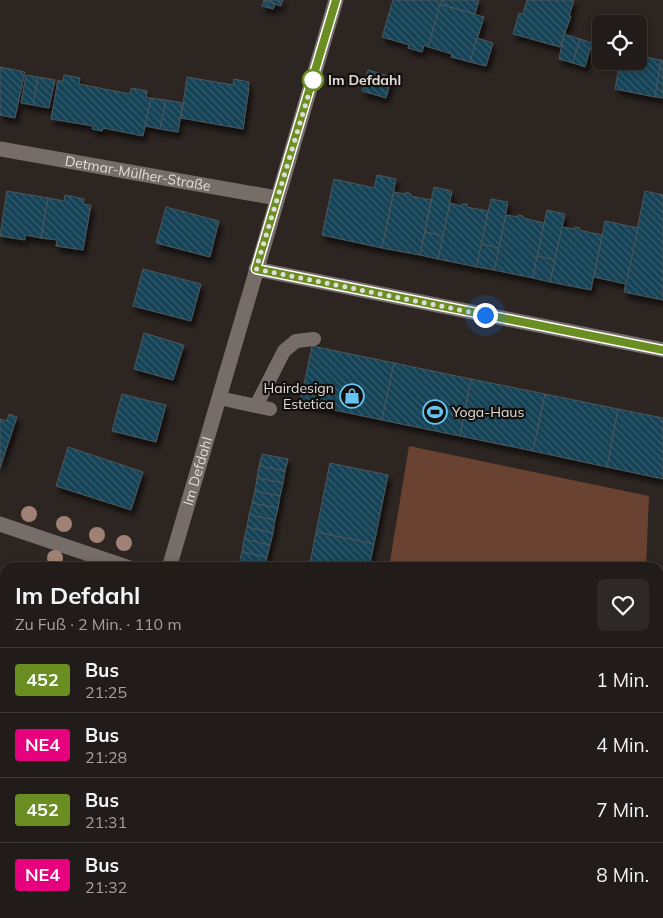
<!DOCTYPE html>
<html lang="de">
<meta charset="utf-8">
<style>
:root{--surface:#211c1a;--page:#2d2927;--text:#f1f3f6;--muted:#a2a1a2;--line:#3e3a39}
body{margin:0;font-family:Mulish,sans-serif;background:var(--page);color:var(--text);height:100vh;display:flex;flex-direction:column;font-size:19px;white-space:nowrap}
*{box-sizing:border-box;margin:0}
p{font-size:16px;color:var(--muted)}
.icon{flex:none;width:28px;height:28px;fill:none;stroke:currentColor;stroke-width:2;stroke-linecap:round;stroke-linejoin:round}
.map{position:relative;flex:1;overflow:hidden}
.sheet{position:absolute;left:0px;top:562px;width:664px;height:356px;display:flex;flex-direction:column;background:var(--surface);border-radius:15px 15px 0 0;box-shadow:0 2px 8px #0003,0 0 0 1px var(--line)}
.sheet>*{flex:none}
.badge{padding:0 10px;border-radius:4px;font-size:18px;line-height:32px}
.fabs{position:absolute;left:592px;top:15px;display:grid;gap:10px}
.fabs a{display:grid;place-items:center;width:55px;height:55px;border-radius:8px;background:var(--surface);box-shadow:0 2px 8px #0003,0 0 0 1px var(--line);font-size:25px}
.you{position:absolute;width:25px;height:25px;margin:-12px;border:4px solid #fff;border-radius:50%;background:#1a73e8;box-shadow:0 0 0 8px #1a73e833}
.map>.badge{position:absolute;translate:-50% -50%;box-shadow:0 0 0 2px #fff}
.round{display:grid;place-items:center;flex:none;width:52px;height:52px;border-radius:8px;background:var(--page)}
.overview{display:flex;align-items:center;justify-content:space-between;height:85px;padding:0 15px}
h1{font-size:24px;font-weight:700;line-height:38px}
ul{padding:0;list-style:none}
li{display:flex;align-items:center;gap:15px;height:65px;padding:0 15px;border-top:1px solid var(--line)}
li div{flex:1}
li b{display:block;font-size:19px}
li em{font-style:normal}
li .badge{min-width:55px;font-weight:700;text-align:center}
.map>svg:first-child{display:block}
</style>
<div class="map">
<svg width="663" height="918" viewBox="0 0 663 918">
<defs>
<pattern id="building-back-hatch" width="6" height="6" patternUnits="userSpaceOnUse" patternTransform="scale(1.25)"><rect width="6" height="6" fill="#144256"/><path d="M-1 5l2 2M0 0l6 6M5-1l2 2" fill="none" stroke="#365d6e"/></pattern>
<filter id="shadow"><feDropShadow dx="3" dy="5.5" stdDeviation="2.5" flood-color="#0009"/></filter>
</defs>
<rect width="100%" height="100%" fill="#2c2522"/>
<polygon fill="#6a4232" points="409,446 649,496 646,567 389,567"/>
<g fill="url(#building-back-hatch)" stroke="#4e565b" filter="url(#shadow)">
<polygon points="263,0 283,0 281,6"/>
<polygon points="264,0 275,4 273,9 262,6"/>
<polygon points="393,0 442,0 428,47 424,45 422,52 408,48 409,45 382,37"/>
<polygon points="442,0 479,0 475,14 440,4"/>
<polygon points="527,0 574,0 569,16 571,16 560,47 513,34 519,13 523,14"/>
<polygon points="440,4 484,17 470,62 451,57 452,54 428,47"/>
<polygon points="564,34 580,39 573,63 559,59"/>
<polygon points="477,38 493,43 486,66 470,62"/>
<polygon points="580,39 592,43 585,67 573,63"/>
<polygon points="639,56 661,60 655,97 615,89 620,61 639,61"/>
<polygon points="661,60 663,61 663,98 655,97"/>
<polygon points="0,67 25,72 15,118 0,115"/>
<polygon points="368,70 392,77 386,98 362,91"/>
<polygon points="26,75 38,77 33,105 21,103"/>
<polygon points="64,75 80,78 79,84 130,94 131,88 147,91 146,97 151,98 143,136 103,128 102,131 92,129 93,126 51,119 58,80 63,82"/>
<polygon points="38,77 55,80 49,108 33,105"/>
<polygon points="187,77 233,85 234,79 249,82 248,88 249,88 243,129 181,118"/>
<polygon points="151,98 166,100 160,129 145,126"/>
<polygon points="166,100 183,103 178,132 160,129"/>
<polygon points="377,175 396,179 382,248 322,235 334,179 374,188"/>
<polygon points="434,187 452,191 443,236 425,232"/>
<polygon points="7,191 48,198 41,238 25,235 25,240 0,236"/>
<polygon points="645,191 663,195 663,300 624,292"/>
<polygon points="394,192 406,194 406,192 411,194 411,196 431,200 420,255 382,248"/>
<polygon points="65,195 84,199 83,204 91,205 83,250 56,246 57,240 41,238 48,198 64,201"/>
<polygon points="491,199 508,202 499,248 481,244"/>
<polygon points="450,203 461,206 462,204 467,204 467,207 488,211 477,267 438,259"/>
<polygon points="166,207 219,221 210,257 156,243"/>
<polygon points="547,210 565,214 555,260 537,256"/>
<polygon points="506,215 518,217 518,215 523,216 523,218 544,223 533,278 494,270"/>
<polygon points="605,221 638,228 626,284 594,277"/>
<polygon points="562,227 574,229 575,227 580,228 579,230 602,235 591,290 550,282"/>
<polygon points="425,232 443,236 438,259 420,255"/>
<polygon points="481,244 499,248 494,270 477,267"/>
<polygon points="537,256 555,260 550,282 533,278"/>
<polygon points="143,269 201,284 191,321 133,306"/>
<polygon points="144,333 184,345 173,380 134,369"/>
<polygon points="312,346 394,363 382,420 300,403"/>
<polygon points="394,363 471,379 460,436 382,420"/>
<polygon points="471,379 545,394 533,451 460,436"/>
<polygon points="122,394 166,405 156,442 112,431"/>
<polygon points="545,394 618,409 607,467 533,451"/>
<polygon points="618,409 663,418 663,479 607,467"/>
<polygon points="9,414 17,417 0,468 0,419 7,421"/>
<polygon points="68,447 143,472 131,510 56,486"/>
<polygon points="262,454 288,459 285,471 259,466"/>
<polygon points="330,463 388,475 374,544 316,532"/>
<polygon points="259,466 285,471 283,483 257,478"/>
<polygon points="257,478 283,483 280,496 255,491"/>
<polygon points="255,491 280,496 278,508 252,503"/>
<polygon points="252,503 278,508 275,520 249,515"/>
<polygon points="249,515 275,520 273,533 247,527"/>
<polygon points="247,527 273,533 270,545 244,539"/>
<polygon points="316,532 374,544 369,568 309,568"/>
<polygon points="244,539 270,545 267,557 242,552"/>
<polygon points="242,552 267,557 265,568 239,564"/>
<polygon points="0,584 5,585 3,609 0,608"/>
<polygon points="1,757 5,757 5,781 2,781"/>
<rect x="13" y="914" width="38" height="4"/>
<rect x="51" y="914" width="71" height="4"/>
</g>
<g fill="none" stroke-linecap="round" stroke-linejoin="round">
<g stroke="#766d69" stroke-width="14">
<polyline points="219,398 270,409"/>
<polyline points="256,406 284,351 296,341 314,339"/>
</g>
<g stroke="#766d69" stroke-width="15">
<path id="s1" d="M0 149 277 198"/>
<polyline points="256,269 663,350"/>
<polyline points="0,524 130,568"/>
<path id="s2" d="M169 568 336 0"/>
<polyline points="659,766 663,766"/>
<polyline points="0,830 5,830"/>
<polyline points="166,914 166,918"/>
</g>
</g>
<g fill="#a08175">
<circle cx="29" cy="514" r="8"/>
<circle cx="64" cy="524" r="8"/>
<circle cx="97" cy="535" r="8"/>
<circle cx="124" cy="543" r="8"/>
<circle cx="55" cy="558" r="8"/>
</g>
<g fill="none" stroke-linecap="round" stroke-linejoin="round">
<g stroke="#fff" stroke-width="11">
<polyline id="line" points="336,0 256,269 663,350"/>
</g>
<use href="#line" stroke="#6b8e23" stroke-width="8"/>
<polyline stroke="#e1dcda" stroke-width="5" stroke-dasharray="0 9" points="313,80 256,269 485,315"/>
</g>
<defs>
<g id="shop-ring" transform="scale(1.25)"><circle r="9.5" fill="#120f0d" stroke="#67c4f0" stroke-width="1.5"/><path d="M-5-2.5h2.3a2.7 3.5 0 0 1 5.4 0H5L5.5 6h-11ZM-1.5-2.5h3a1.5 2.3 0 0 0-3 0Z" fill="#67c4f0"/></g>
<g id="stadium-ring" transform="scale(1.25)"><circle r="9.5" fill="#120f0d" stroke="#67c4f0" stroke-width="1.5"/><path d="M0-5a6.5 5 0 1 0 0 10a6.5 5 0 1 0 0-10ZM-3.5-1.8h7v3.6h-7Z" fill="#67c4f0"/></g>
</defs>
<g fill-rule="evenodd">
<use href="#shop-ring" x="352" y="396"/>
<use href="#stadium-ring" x="435" y="412"/>
</g>
<circle fill="#fff" stroke="#6b8e23" stroke-width="2.5" cx="313" cy="80" r="10"/>
<g text-anchor="middle" dominant-baseline="central" stroke-width="4.5" stroke-linejoin="round" paint-order="stroke">
<g font-size="14" font-weight="bold" fill="#e1dcda" stroke="#120f0d" text-anchor="start">
<text x="328" y="80">Im Defdahl</text>
</g>
<g font-size="14" fill="#e1dcda" stroke="#120f0d">
<text stroke="none"><textPath href="#s1" startOffset="140">Detmar-Mülher-Straße</textPath></text>
<text stroke="none"><textPath href="#s2" startOffset="101">Im Defdahl</textPath></text>
</g>
<g font-size="14" fill="#e1dcda" stroke="#120f0d" text-anchor="end">
<text x="334" y="388">Hairdesign<tspan x="334" dy="16">Estetica</tspan></text>
<text x="452" y="412" text-anchor="start">Yoga-Haus</text>
</g>
</g>
</svg>
<div class="fabs">
<a><svg class="icon" aria-label="locate" viewBox="0 0 24 24"><circle cx="12" cy="12" r="6"/><path d="M12 2v4M12 18v4M2 12h4M18 12h4"/></svg></a>
</div>
<div class="you" style="left:485px;top:315px"></div>
<section class="sheet">
<div class="overview"><div><h1>Im Defdahl</h1><p>Zu Fuß · 2 Min. · 110 m</p></div><a class="round"><svg class="icon" aria-label="heart" viewBox="0 0 24 24"><path d="M12 20l-8-8c-3-5 5-10 8-4 3-6 11-1 8 4z"/></svg></a></div>
<ul>
<li><span class="badge" style="background:#6b8e23;color:#fff">452</span><div><b>Bus</b><p>21:25</p></div><em>1 Min.</em></li>
<li><span class="badge" style="background:#e6007e;color:#fff">NE4</span><div><b>Bus</b><p>21:28</p></div><em>4 Min.</em></li>
<li><span class="badge" style="background:#6b8e23;color:#fff">452</span><div><b>Bus</b><p>21:31</p></div><em>7 Min.</em></li>
<li><span class="badge" style="background:#e6007e;color:#fff">NE4</span><div><b>Bus</b><p>21:32</p></div><em>8 Min.</em></li>
</ul>
</section>
</div>
